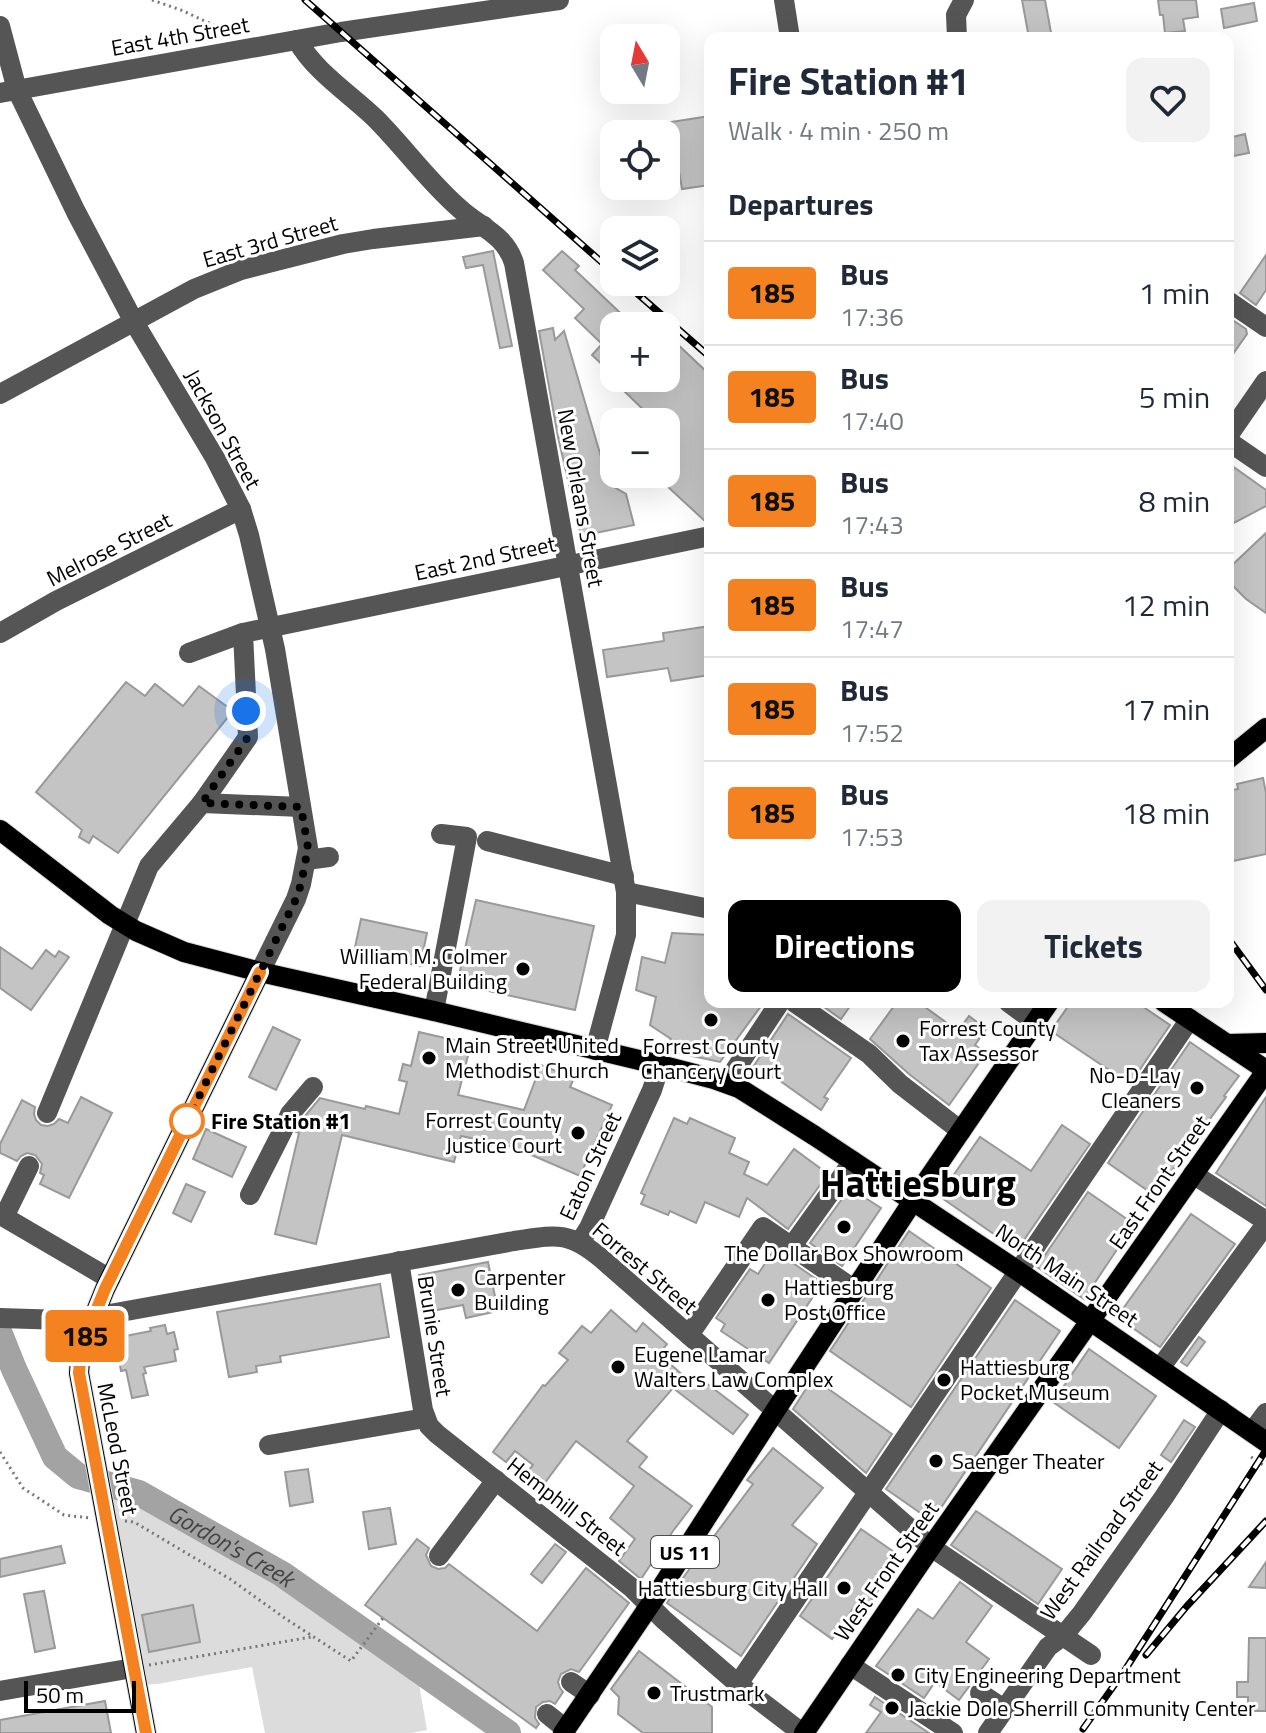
<!DOCTYPE html>
<meta charset="utf-8">
<style>
:root{--surface:#fff;--page:#f2f2f3;--text:#1f2937;--muted:#747a83;--line:#e0e1e3;--accent:#000}
body{margin:0;font-family:"Titillium Web",sans-serif;background:var(--page);color:var(--text);height:100vh;display:flex;flex-direction:column;font-size:30px;white-space:nowrap}
*{box-sizing:border-box;margin:0}
p{font-size:26px;color:var(--muted)}
.icon{flex:none;width:44px;height:44px;fill:none;stroke:currentColor;stroke-width:2;stroke-linecap:round;stroke-linejoin:round}
.map{position:relative;flex:1;overflow:hidden}
.panel{position:absolute;left:704px;top:32px;width:530px;height:976px;display:flex;flex-direction:column;background:var(--surface);border-radius:16px;box-shadow:0 8px 32px #0002}
.panel>*{flex:none}
.badge{padding:0 16px;border-radius:6px;font-size:28px;line-height:52px}
.needle{width:52px;rotate:350deg}
.buttons{position:absolute;left:600px;top:24px;display:grid;gap:16px}
.buttons a{display:grid;place-items:center;width:80px;height:80px;border-radius:16px;background:var(--surface);box-shadow:0 8px 32px #0002;font-size:40px}
.scale{position:absolute;left:24px;bottom:20px;width:112px;box-sizing:border-box;padding-left:8px;border:4px solid #000;border-top:0;font-size:22px;line-height:28px;white-space:nowrap;color:#000;-webkit-text-stroke:6px #fff;paint-order:stroke}
.you{position:absolute;width:40px;height:40px;margin:-20px;border:6px solid #fff;border-radius:50%;background:#1a73e8;box-shadow:0 0 0 12px #1a73e833}
.map>.badge{position:absolute;translate:-50% -50%;box-shadow:0 0 0 4px #fff}
h2{padding:0 24px;font-size:30px;line-height:72px}
.round{display:grid;place-items:center;flex:none;width:84px;height:84px;border-radius:16px;background:var(--page)}
.headline{display:flex;align-items:center;justify-content:space-between;height:136px;padding:0 24px}
h1{font-size:38px;font-weight:700;line-height:60px}
.cta{display:flex;gap:16px;margin-top:auto;padding:16px 24px}
.cta a{flex:1;height:92px;border-radius:16px;background:var(--accent);color:#fff;font-size:32px;font-weight:700;line-height:92px;text-align:center}
.cta a+a{background:var(--page);color:var(--text)}
ul{padding:0;list-style:none}
li{display:flex;align-items:center;gap:24px;height:104px;padding:0 24px;border-top:2px solid var(--line)}
li div{flex:1}
li b{display:block;font-size:30px}
li em{font-style:normal}
li .badge{min-width:88px;font-weight:700;text-align:center}
.map>svg:first-child{display:block}
</style>
<div class="map">
<svg width="1266" height="1733" viewBox="0 0 1266 1733">
<rect width="100%" height="100%" fill="#fff"/>
<polygon fill="#dcdcdc" points="97,1482 139,1493 282,1574 416,1667 427,1730 411,1733 265,1733 252,1667 157,1684 137,1685"/>
<g fill="none" stroke-linecap="round" stroke-linejoin="round">
<path stroke="#a3a3a3" stroke-width="26" id="s1" d="M0 1334 14 1369 55 1457 78 1476 139 1493 282 1574 508 1733"/>
</g>
<g fill="#c4c4c4" stroke="#999" stroke-width="2">
<polygon points="1022,0 1045,0 1052,38 1029,38"/>
<polygon points="1158,0 1196,0 1198,17 1183,19 1185,31 1165,33 1163,15 1160,15"/>
<polygon points="1254,3 1257,21 1224,28 1221,9"/>
<polygon points="710,116 710,185 682,189 671,122"/>
<polygon points="1245,134 1249,153 1228,157 1228,138"/>
<polygon points="493,251 512,346 500,348 483,265 466,268 463,257"/>
<polygon points="562,251 579,266 575,270 634,326 614,326 614,376 592,355 602,344 575,318 584,309 543,270"/>
<polygon points="1266,255 1266,290 1256,305 1240,293"/>
<polygon points="1228,317 1246,329 1247,334 1228,361"/>
<polygon points="553,328 555,340 564,331 609,484 626,494 634,525 581,536 558,437 539,331"/>
<polygon points="672,339 710,375 710,523 707,523 654,474 666,474 666,422 656,422 623,390 626,387 616,378 666,378 666,345"/>
<polygon points="1228,463 1266,490 1266,506 1228,526"/>
<polygon points="1266,533 1266,613 1246,599 1228,581 1228,569"/>
<polygon points="710,626 710,675 671,681 668,668 607,677 603,650 664,641 663,633"/>
<polygon points="126,682 145,696 155,684 183,706 199,686 233,711 118,853 93,836 89,843 79,837 82,830 36,792"/>
<polygon points="1263,778 1266,793 1266,854 1233,861 1228,838 1228,791 1238,789 1237,784"/>
<polygon points="476,900 594,926 575,1010 457,984"/>
<polygon points="361,919 427,933 420,966 354,952"/>
<polygon points="672,933 710,935 710,1002 764,1002 720,1062 664,1050 671,1039 650,1025 656,997 636,990 642,957 665,963"/>
<polygon points="0,947 32,969 46,950 55,957 59,951 69,957 31,1010 0,988"/>
<polygon points="817,1002 853,1002 841,1019"/>
<polygon points="897,1002 918,1002 958,1031 969,1016 986,1029 975,1045 986,1053 949,1105 909,1074 870,1039"/>
<polygon points="1071,1002 1136,1002 1170,1025 1130,1084 1051,1031"/>
<polygon points="788,1014 851,1058 824,1097 828,1099 821,1110 776,1078 756,1073 753,1067"/>
<polygon points="273,1027 300,1040 276,1090 249,1077"/>
<polygon points="419,1032 471,1044 458,1095 524,1110 541,1065 574,1078 570,1087 612,1105 580,1176 513,1147 461,1136 454,1162 342,1135 316,1244 275,1234 299,1133 296,1132 301,1121 304,1122 305,1116 320,1098 365,1109 366,1106 399,1114 407,1082 399,1080 403,1064 411,1066"/>
<polygon points="1190,1042 1239,1076 1224,1096 1226,1097 1154,1195 1108,1163"/>
<polygon points="81,1097 112,1113 69,1198 40,1184 44,1175 40,1173 42,1164 35,1155 27,1153 21,1156 17,1161 0,1153 0,1144 22,1100 35,1107 34,1114 36,1120 41,1125 48,1126 54,1124 59,1119 68,1123"/>
<polygon points="1266,1097 1266,1206 1216,1173"/>
<polygon points="674,1118 687,1124 690,1118 735,1138 729,1153 749,1162 744,1174 767,1185 794,1149 828,1174 788,1229 747,1198 739,1217 705,1202 696,1223 670,1211 668,1215 641,1204 645,1195 641,1193"/>
<polygon points="1062,1125 1090,1144 1017,1250 939,1196 980,1137 1031,1171"/>
<polygon points="206,1129 246,1147 232,1177 193,1159"/>
<polygon points="186,1184 205,1192 191,1222 173,1213"/>
<polygon points="850,1188 881,1208 842,1266 810,1243"/>
<polygon points="1088,1192 1134,1224 1084,1299 1037,1267"/>
<polygon points="1191,1214 1235,1244 1160,1347 1117,1317"/>
<polygon points="909,1231 991,1288 911,1407 830,1351"/>
<polygon points="774,1250 822,1283 769,1363 721,1331 725,1324 716,1318 750,1269 758,1274"/>
<polygon points="488,1262 498,1311 466,1318 463,1305 427,1312 419,1275"/>
<polygon points="380,1284 389,1337 280,1356 281,1362 256,1366 257,1372 229,1377 217,1312"/>
<polygon points="1015,1300 1060,1331 932,1521 886,1489"/>
<polygon points="611,1310 636,1332 643,1323 667,1344 659,1354 695,1386 701,1379 748,1415 733,1434 673,1388 627,1441 647,1457 639,1467 692,1506 673,1531 641,1579 619,1561 635,1539 610,1518 634,1486 576,1441 541,1488 524,1476 533,1465 515,1451 506,1462 493,1452 543,1385 545,1386 568,1360 559,1353 582,1326 591,1333"/>
<polygon points="165,1325 167,1334 174,1332 178,1349 174,1350 176,1361 144,1367 146,1373 143,1374 148,1395 132,1398 126,1370 121,1371 115,1338 151,1331 150,1328"/>
<polygon points="1199,1337 1205,1342 1187,1366 1181,1362"/>
<polygon points="1089,1349 1156,1396 1119,1448 1053,1402"/>
<polygon points="813,1378 892,1434 866,1473 793,1409"/>
<polygon points="1184,1420 1195,1427 1171,1462 1161,1455"/>
<polygon points="773,1448 823,1488 792,1525 817,1544 741,1656 667,1603 685,1575 753,1484 747,1480"/>
<polygon points="308,1469 313,1502 290,1506 285,1472"/>
<polygon points="390,1508 396,1544 369,1549 363,1512"/>
<polygon points="976,1511 1062,1569 1038,1604 951,1545"/>
<polygon points="861,1529 894,1552 878,1574 886,1579 865,1609 857,1603 832,1639 800,1616"/>
<polygon points="417,1539 429,1548 426,1555 431,1566 438,1569 445,1568 449,1564 537,1631 586,1568 629,1603 579,1672 571,1669 561,1674 558,1682 560,1688 563,1692 555,1704 550,1701 543,1702 536,1707 535,1718 539,1724 536,1728 365,1605"/>
<polygon points="555,1544 566,1552 542,1583 531,1574"/>
<polygon points="61,1546 65,1563 0,1577 0,1559"/>
<polygon points="1266,1562 1266,1588 1249,1587"/>
<polygon points="960,1582 992,1606 966,1642 989,1659 959,1700 935,1682 924,1698 876,1666 918,1609 933,1619"/>
<polygon points="44,1591 55,1648 35,1652 24,1594"/>
<polygon points="193,1605 200,1642 149,1652 142,1615"/>
<polygon points="1249,1638 1266,1638 1266,1711 1248,1711 1248,1697 1237,1697 1237,1682 1248,1682"/>
<polygon points="639,1651 712,1707 712,1733 643,1733 618,1714 619,1697 611,1689"/>
<polygon points="875,1697 929,1733 866,1733 881,1712 870,1705"/>
<polygon points="105,1701 111,1733 0,1733 0,1720"/>
</g>
<g fill="none" stroke-linecap="round" stroke-linejoin="round">
<g stroke="#dbdbdb" stroke-width="22">
<g id="major">
<polyline points="1228,759 1266,728"/>
<polyline points="0,830 110,915 136,931 184,952 260,972 434,1011 660,1065 714,1079 739,1088 815,1136 1018,1271 1266,1442"/>
<polyline points="1164,1002 1266,1070"/>
<polyline points="1227,1044 1266,1043"/>
<polyline points="146,1733 79,1373 81,1348 105,1289 260,972"/>
<polyline points="563,1733 656,1596 775,1411 913,1201 1049,1002"/>
<polyline points="804,1733 931,1547 1266,1071"/>
</g>
</g>
<g stroke="#777" stroke-width="3" stroke-dasharray="2 4" stroke-linecap="butt">
<polyline points="152,0 181,10 233,34"/>
<polyline points="0,1452 23,1488 64,1515 90,1518"/>
<polyline points="1251,1457 1266,1467"/>
<polyline points="125,1521 134,1522 230,1579 286,1619 351,1661 383,1618"/>
<polyline points="149,1665 311,1637"/>
</g>
<g stroke="#555" stroke-width="20">
<polyline points="784,0 790,38"/>
<polyline points="0,26 17,90 76,212 134,322 215,458 241,509 249,535 275,649 308,848 301,884 296,899 260,972"/>
<polyline points="957,38 956,15 964,0"/>
<path d="M297 40C315 72 349 93 375 118 404 147 428 181 459 208 479 227 505 234 514 263L626 892V935L595 1050"/>
<polyline points="0,93 341,32 559,0"/>
<polyline points="1228,301 1266,327"/>
<polyline points="0,394 194,289 241,270 343,244 373,239 484,226"/>
<polyline points="1228,436 1266,381"/>
<polyline points="1228,441 1266,467"/>
<polyline points="0,633 56,601 241,509"/>
<polyline points="189,653 243,633"/>
<polyline points="202,803 248,737 243,633 710,536"/>
<polyline points="487,841 624,876"/>
<polyline points="306,860 329,857"/>
<polyline points="626,892 710,909"/>
<polyline points="794,1002 869,1054 900,1084 961,1131"/>
<polyline points="1008,1002 1035,1022"/>
<polyline points="434,1011 467,837 441,834"/>
<polyline points="728,1083 735,1070 780,1002"/>
<polyline points="47,1113 149,866 202,803 301,807"/>
<polyline points="29,1166 4,1217 110,1279"/>
<polyline points="1193,1174 1266,1221"/>
<polyline points="250,1195 282,1132 290,1114 313,1087"/>
<polyline points="580,1242 589,1228 652,1090 660,1065"/>
<polyline points="792,1246 853,1161"/>
<polyline points="399,1261 423,1410 429,1426 437,1434 632,1588 664,1620 738,1684 802,1733"/>
<path d="M0 1318 63 1320 93 1317 514 1241C555 1235 568 1230 602 1259L931 1547 1091 1655"/>
<polyline points="689,1335 763,1227 855,1290"/>
<polyline points="1160,1368 1266,1224"/>
<polyline points="1252,1432 1266,1413"/>
<polyline points="269,1445 425,1418"/>
<polyline points="439,1556 496,1480"/>
<polyline points="850,1665 953,1733"/>
<polyline points="571,1682 590,1695"/>
<polyline points="738,1684 1190,1019"/>
<polyline points="0,1691 133,1668"/>
<polyline points="980,1693 1004,1709"/>
<polyline points="547,1714 566,1729"/>
<polyline points="988,1733 1048,1647 1064,1635 1082,1613 1164,1497 1221,1410"/>
</g>
<use href="#major" stroke="#000" stroke-width="20"/>
<g stroke="#000" stroke-width="7">
<g id="rail">
<polyline points="305,0 614,273"/>
<polyline points="624,282 710,357"/>
<polyline points="1228,938 1266,990"/>
<polyline points="1146,1655 1187,1606 1266,1521"/>
<polyline points="1083,1729 1125,1670 1266,1450"/>
</g>
</g>
<use href="#rail" stroke="#fff" stroke-width="4" stroke-dasharray="12" stroke-linecap="butt"/>
</g>
<g fill="none" stroke-linecap="round" stroke-linejoin="round">
<g stroke="#fff" stroke-width="18">
<polyline id="line" points="146,1733 79,1373 81,1348 105,1289 260,972"/>
</g>
<use href="#line" stroke="#f58220" stroke-width="12"/>
<polyline stroke="#000" stroke-width="8" stroke-dasharray="0 14.4" points="187,1121 296,899 301,884 308,848 301,807 202,803 248,737 246,711"/>
</g>
<g fill="#000" stroke="#fff" stroke-width="3">
<circle cx="523" cy="969" r="8"/>
<circle cx="711" cy="1020" r="8"/>
<circle cx="903" cy="1041" r="8"/>
<circle cx="429" cy="1058" r="8"/>
<circle cx="1197" cy="1088" r="8"/>
<circle cx="578" cy="1133" r="8"/>
<circle cx="844" cy="1227" r="8"/>
<circle cx="458" cy="1290" r="8"/>
<circle cx="768" cy="1300" r="8"/>
<circle cx="618" cy="1367" r="8"/>
<circle cx="944" cy="1380" r="8"/>
<circle cx="936" cy="1461" r="8"/>
<circle cx="844" cy="1588" r="8"/>
<circle cx="898" cy="1675" r="8"/>
<circle cx="654" cy="1693" r="8"/>
<circle cx="892" cy="1708" r="8"/>
</g>
<circle fill="#fff" stroke="#f58220" stroke-width="4" cx="187" cy="1121" r="16"/>
<g text-anchor="middle" dominant-baseline="central" stroke-width="6" stroke-linejoin="round" paint-order="stroke">
<rect fill="#fff" stroke="#4c4c4c" stroke-width="2" x="651" y="1536" width="68" height="32" rx="6"/>
<g font-size="20" font-weight="bold" fill="#000">
<text x="685" y="1552">US 11</text>
</g>
<g font-size="22" fill="#000" stroke="#fff">
<text transform="translate(180 36) rotate(-10)">East 4th Street</text>
<text transform="translate(270 241) rotate(-16)">East 3rd Street</text>
<text transform="translate(223 429) rotate(61)">Jackson Street</text>
<text transform="translate(581 498) rotate(80)">New Orleans Street</text>
<text transform="translate(109 549) rotate(-27)">Melrose Street</text>
<text transform="translate(485 558) rotate(-12)">East 2nd Street</text>
<text transform="translate(590 1166) rotate(-65)">Eaton Street</text>
<text transform="translate(1159 1182) rotate(-55)">East Front Street</text>
<text transform="translate(645 1268) rotate(40)">Forrest Street</text>
<text transform="translate(1067 1275) rotate(34)">North Main Street</text>
<text transform="translate(435 1336) rotate(81)">Brunie Street</text>
<text transform="translate(118 1449) rotate(79)">McLeod Street</text>
<text transform="translate(567 1506) rotate(38)">Hemphill Street</text>
<text transform="translate(1101 1540) rotate(-54)">West Railroad Street</text>
<text transform="translate(886 1571) rotate(-55)">West Front Street</text>
</g>
<g font-size="22" fill="#000" stroke="#fff" text-anchor="start">
<text x="507" y="956" text-anchor="end">William M. Colmer<tspan x="507" dy="25">Federal Building</tspan></text>
<text x="919" y="1028">Forrest County<tspan x="919" dy="25">Tax Assessor</tspan></text>
<text x="445" y="1045">Main Street United<tspan x="445" dy="25">Methodist Church</tspan></text>
<text x="711" y="1046" text-anchor="middle">Forrest County<tspan x="711" dy="25">Chancery Court</tspan></text>
<text x="1181" y="1075" text-anchor="end">No-D-Lay<tspan x="1181" dy="25">Cleaners</tspan></text>
<text x="562" y="1120" text-anchor="end">Forrest County<tspan x="562" dy="25">Justice Court</tspan></text>
<text x="844" y="1253" text-anchor="middle">The Dollar Box Showroom</text>
<text x="474" y="1277">Carpenter<tspan x="474" dy="25">Building</tspan></text>
<text x="784" y="1287">Hattiesburg<tspan x="784" dy="25">Post Office</tspan></text>
<text x="634" y="1354">Eugene Lamar<tspan x="634" dy="25">Walters Law Complex</tspan></text>
<text x="960" y="1367">Hattiesburg<tspan x="960" dy="25">Pocket Museum</tspan></text>
<text x="952" y="1461">Saenger Theater</text>
<text x="828" y="1588" text-anchor="end">Hattiesburg City Hall</text>
<text x="914" y="1675">City Engineering Department</text>
<text x="670" y="1693">Trustmark</text>
<text x="908" y="1708">Jackie Dole Sherrill Community Center</text>
</g>
<g font-size="22" font-weight="bold" fill="#000" stroke="#fff" text-anchor="start">
<text x="211" y="1121">Fire Station #1</text>
</g>
<g font-size="24" font-style="italic" fill="#444" stroke="#fff">
<text stroke="none"><textPath href="#s1" startOffset="334">Gordon's Creek</textPath></text>
</g>
<g font-size="38" font-weight="bold" fill="#000" stroke="#fff">
<text x="918" y="1183">Hattiesburg</text>
</g>
</g>
</svg>
<div class="buttons">
<a><svg class="needle" viewBox="-14 -14 28 28"><path d="M0-13l5 13h-10z" fill="#e53935"/><path d="M0 13l5-13h-10z" fill="#747a83"/></svg></a>
<a><svg class="icon" aria-label="locate" viewBox="0 0 24 24"><circle cx="12" cy="12" r="6"/><path d="M12 2v4M12 18v4M2 12h4M18 12h4"/></svg></a>
<a><svg class="icon" aria-label="layers" viewBox="0 0 24 24"><path d="M12 4l9 5-9 5-9-5zM3 14l9 5 9-5"/></svg></a>
<a>+</a>
<a>−</a>
</div>
<div class="scale">50 m</div>
<div class="you" style="left:246px;top:711px"></div>
<b class="badge" style="left:85px;top:1336px;background:#f58220;color:#111">185</b>
<section class="panel">
<div class="headline"><div><h1>Fire Station #1</h1><p>Walk · 4 min · 250 m</p></div><a class="round"><svg class="icon" aria-label="heart" viewBox="0 0 24 24"><path d="M12 20l-8-8c-3-5 5-10 8-4 3-6 11-1 8 4z"/></svg></a></div>
<h2>Departures</h2>
<ul>
<li><span class="badge" style="background:#f58220;color:#111">185</span><div><b>Bus</b><p>17:36</p></div><em>1 min</em></li>
<li><span class="badge" style="background:#f58220;color:#111">185</span><div><b>Bus</b><p>17:40</p></div><em>5 min</em></li>
<li><span class="badge" style="background:#f58220;color:#111">185</span><div><b>Bus</b><p>17:43</p></div><em>8 min</em></li>
<li><span class="badge" style="background:#f58220;color:#111">185</span><div><b>Bus</b><p>17:47</p></div><em>12 min</em></li>
<li><span class="badge" style="background:#f58220;color:#111">185</span><div><b>Bus</b><p>17:52</p></div><em>17 min</em></li>
<li><span class="badge" style="background:#f58220;color:#111">185</span><div><b>Bus</b><p>17:53</p></div><em>18 min</em></li>
</ul>
<div class="cta"><a>Directions</a><a>Tickets</a></div>
</section>
</div>
